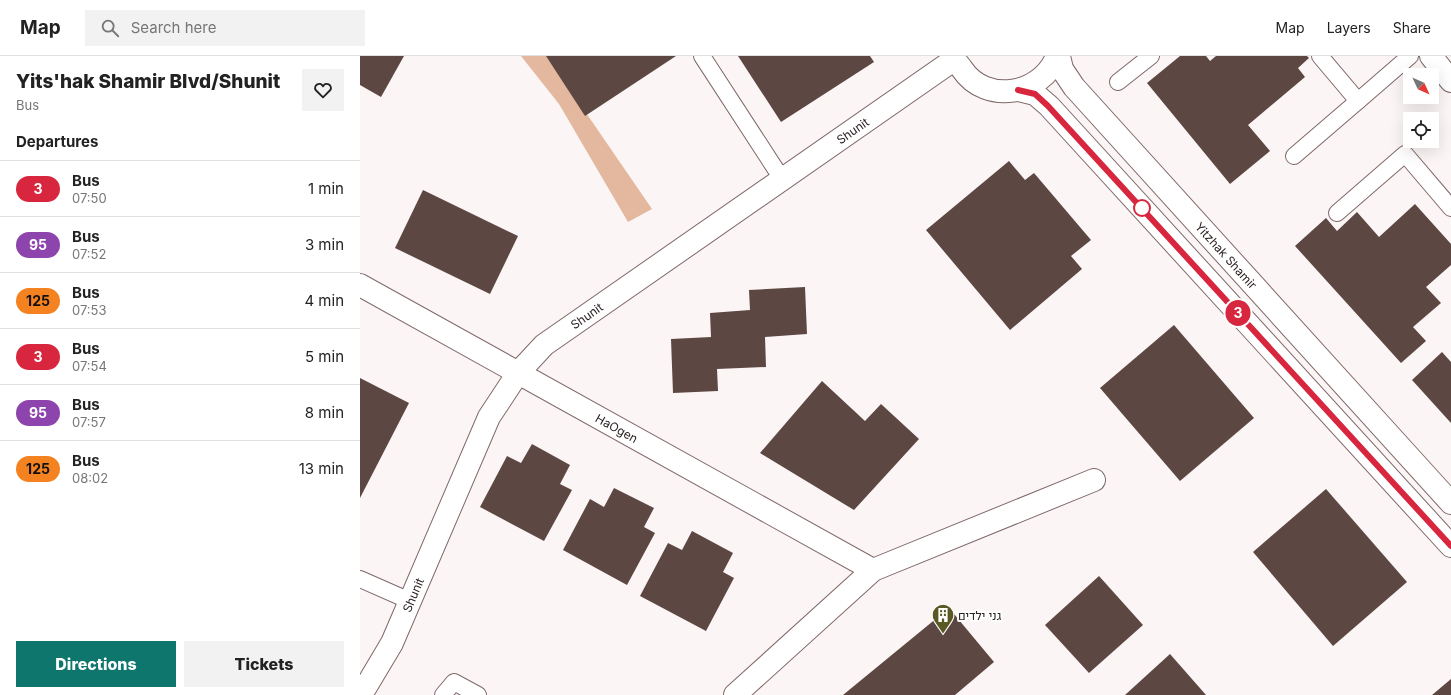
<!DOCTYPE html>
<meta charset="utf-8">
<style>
:root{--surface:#fff;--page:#f2f2f2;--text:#222;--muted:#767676;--line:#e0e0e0;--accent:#0f766e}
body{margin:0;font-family:Inter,Heebo,sans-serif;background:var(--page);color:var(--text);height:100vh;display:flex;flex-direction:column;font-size:15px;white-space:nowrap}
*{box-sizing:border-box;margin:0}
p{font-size:13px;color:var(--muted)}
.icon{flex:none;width:22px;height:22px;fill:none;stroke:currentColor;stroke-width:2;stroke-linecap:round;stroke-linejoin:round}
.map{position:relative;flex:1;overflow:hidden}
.drawer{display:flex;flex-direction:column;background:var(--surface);width:360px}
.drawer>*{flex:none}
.badge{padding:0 8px;border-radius:13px;font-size:14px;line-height:26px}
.needle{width:26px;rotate:134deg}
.tools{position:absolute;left:1043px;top:12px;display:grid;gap:8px}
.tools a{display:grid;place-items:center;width:36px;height:36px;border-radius:0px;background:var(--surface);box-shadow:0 4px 16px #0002;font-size:20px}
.map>.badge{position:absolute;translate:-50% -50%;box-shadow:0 0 0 2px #fff}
h2{padding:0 16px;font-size:15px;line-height:36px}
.round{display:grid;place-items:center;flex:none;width:42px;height:42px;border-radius:0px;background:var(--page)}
.headline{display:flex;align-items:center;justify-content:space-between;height:68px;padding:0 16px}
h1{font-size:19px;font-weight:800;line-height:30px}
.button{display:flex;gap:8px;margin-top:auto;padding:8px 16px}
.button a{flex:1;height:46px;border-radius:0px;background:var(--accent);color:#fff;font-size:16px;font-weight:800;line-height:46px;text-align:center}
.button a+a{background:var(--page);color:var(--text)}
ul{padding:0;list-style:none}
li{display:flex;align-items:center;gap:12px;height:56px;padding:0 16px;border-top:1px solid var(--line)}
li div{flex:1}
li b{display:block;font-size:15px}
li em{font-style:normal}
li .badge{min-width:44px;font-weight:700;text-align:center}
header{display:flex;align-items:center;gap:24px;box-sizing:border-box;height:56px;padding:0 20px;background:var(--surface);border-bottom:1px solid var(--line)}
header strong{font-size:19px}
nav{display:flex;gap:22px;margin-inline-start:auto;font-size:14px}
.search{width:280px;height:36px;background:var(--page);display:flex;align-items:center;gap:10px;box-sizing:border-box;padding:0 14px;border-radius:0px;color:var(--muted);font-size:15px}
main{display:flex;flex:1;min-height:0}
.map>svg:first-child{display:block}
</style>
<header>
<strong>Map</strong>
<div class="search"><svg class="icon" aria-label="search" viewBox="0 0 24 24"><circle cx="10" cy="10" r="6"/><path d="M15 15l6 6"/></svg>Search here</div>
<nav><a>Map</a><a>Layers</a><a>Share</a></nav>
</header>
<main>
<section class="drawer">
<div class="headline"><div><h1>Yits'hak Shamir Blvd/Shunit</h1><p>Bus</p></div><a class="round"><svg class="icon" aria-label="heart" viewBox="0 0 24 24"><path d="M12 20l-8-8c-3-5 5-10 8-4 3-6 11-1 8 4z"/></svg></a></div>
<h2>Departures</h2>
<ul>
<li><span class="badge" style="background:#d7263d;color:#fff">3</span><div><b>Bus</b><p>07:50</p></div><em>1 min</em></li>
<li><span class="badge" style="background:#8e44ad;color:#fff">95</span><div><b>Bus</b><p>07:52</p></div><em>3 min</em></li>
<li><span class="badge" style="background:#f58220;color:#111">125</span><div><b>Bus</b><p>07:53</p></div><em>4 min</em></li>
<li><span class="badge" style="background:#d7263d;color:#fff">3</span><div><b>Bus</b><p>07:54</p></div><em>5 min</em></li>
<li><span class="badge" style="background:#8e44ad;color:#fff">95</span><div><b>Bus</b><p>07:57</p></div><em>8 min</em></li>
<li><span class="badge" style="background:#f58220;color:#111">125</span><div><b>Bus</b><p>08:02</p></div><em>13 min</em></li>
</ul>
<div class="button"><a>Directions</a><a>Tickets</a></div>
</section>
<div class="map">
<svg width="1091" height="639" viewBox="0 0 1091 639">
<rect width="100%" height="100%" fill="#fbf5f5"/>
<polygon fill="#e4b89f" points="161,0 187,0 292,153 268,166 199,48"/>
<g fill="#5d4742">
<polygon points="0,0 44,0 21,41 0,29"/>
<polygon points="186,0 316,0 225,60"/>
<polygon points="378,0 510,0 514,6 421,66"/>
<polygon points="820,0 846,0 850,5 856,0 947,0 949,2 938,12 945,21 888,69 910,95 870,128 787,27"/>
<polygon points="649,105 665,124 674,117 731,184 711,200 722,213 650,274 566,174"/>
<polygon points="63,134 158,180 130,238 35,192"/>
<polygon points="1055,148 1091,188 1091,209 1066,231 1081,247 1053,271 1066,285 1041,307 935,190 966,162 977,175 997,156 1019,181"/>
<polygon points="445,231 447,278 405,281 406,311 357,313 358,335 313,337 311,283 351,281 350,257 390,254 389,234"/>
<polygon points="814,269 894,362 820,425 740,332"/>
<polygon points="1082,296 1091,306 1091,367 1052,324"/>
<polygon points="0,322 49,347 0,442"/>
<polygon points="462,325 505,365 521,348 559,383 494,454 400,397"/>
<polygon points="172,388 210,409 200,428 212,434 184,485 120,451 147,400 161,407"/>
<polygon points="254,432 294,452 284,471 295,477 267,529 203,494 230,443 244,451"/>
<polygon points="966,433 1047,526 973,590 893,496"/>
<polygon points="332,475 373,497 363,516 374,522 346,575 280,540 308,487 322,494"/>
<polygon points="739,520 783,569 729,617 685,569"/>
<polygon points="589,552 634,606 595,639 483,639"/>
<polygon points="810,598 846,639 765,639"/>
<polygon points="1091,623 1091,639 1072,639"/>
</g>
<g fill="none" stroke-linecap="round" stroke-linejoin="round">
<g stroke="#806869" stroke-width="18">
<g id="service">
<polyline points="342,0 422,123"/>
<polyline points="758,26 791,0"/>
<polyline points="998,45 1050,0"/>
<polyline points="934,100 998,45 960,0"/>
<polyline points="977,157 1045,98 1091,152"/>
<polyline points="0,523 50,545"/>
<polyline points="83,639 94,626 118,639"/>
</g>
</g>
<g stroke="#806869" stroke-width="24">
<g id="minor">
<polyline points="1071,0 1091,25"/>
<path id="s1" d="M0 229 513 514"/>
<path id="s2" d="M1 639 32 587 129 361 158 317 184 289 595 3"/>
<polyline points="375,639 513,514 734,424"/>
</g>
</g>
<g stroke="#806869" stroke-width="24">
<g id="tertiary">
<path d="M594 0C595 5 599 9 602 13 626 49 682 39 697 0"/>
<path id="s3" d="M699 0 702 13 714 31 1091 447"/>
<polyline points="658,34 675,38 689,50 1091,490"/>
</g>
</g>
<use href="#service" stroke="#fff" stroke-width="16"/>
<use href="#minor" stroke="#fff" stroke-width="22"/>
<use href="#tertiary" stroke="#fff" stroke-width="22"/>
</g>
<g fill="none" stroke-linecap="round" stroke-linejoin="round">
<g stroke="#fff" stroke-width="9">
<polyline id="line" points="658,34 675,38 688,50 1091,490"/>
</g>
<use href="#line" stroke="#d7263d" stroke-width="6"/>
</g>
<defs>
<g id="building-pin" transform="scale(1.15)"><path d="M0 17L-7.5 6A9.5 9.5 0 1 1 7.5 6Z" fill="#5a5825" stroke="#fff"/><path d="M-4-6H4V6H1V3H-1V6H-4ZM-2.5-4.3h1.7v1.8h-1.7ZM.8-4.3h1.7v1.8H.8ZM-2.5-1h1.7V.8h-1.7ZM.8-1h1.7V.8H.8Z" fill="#fff"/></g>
</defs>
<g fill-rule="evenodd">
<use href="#building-pin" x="583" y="559"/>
</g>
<circle fill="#fff" stroke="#d7263d" stroke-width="2" cx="782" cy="152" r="8"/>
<g text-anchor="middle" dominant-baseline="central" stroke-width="4" stroke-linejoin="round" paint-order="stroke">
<g font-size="12" fill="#2c2222" stroke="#fff">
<text stroke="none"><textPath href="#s2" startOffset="773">Shunit</textPath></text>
<text stroke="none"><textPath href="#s3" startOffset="262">Yitzhak Shamir</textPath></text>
<text stroke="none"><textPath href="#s2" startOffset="449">Shunit</textPath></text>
<text stroke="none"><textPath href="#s1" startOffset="294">HaOgen</textPath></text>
<text stroke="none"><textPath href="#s2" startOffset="113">Shunit</textPath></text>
</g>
<g font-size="12" fill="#2c2222" stroke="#fff" text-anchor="start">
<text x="598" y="559">גני ילדים</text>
</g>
</g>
</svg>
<div class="tools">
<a><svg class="needle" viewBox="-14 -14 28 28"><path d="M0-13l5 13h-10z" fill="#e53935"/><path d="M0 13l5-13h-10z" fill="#767676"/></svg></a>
<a><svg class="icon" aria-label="locate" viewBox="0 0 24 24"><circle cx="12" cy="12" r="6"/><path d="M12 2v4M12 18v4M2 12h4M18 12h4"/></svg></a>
</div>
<b class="badge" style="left:878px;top:257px;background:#d7263d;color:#fff">3</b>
</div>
</main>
